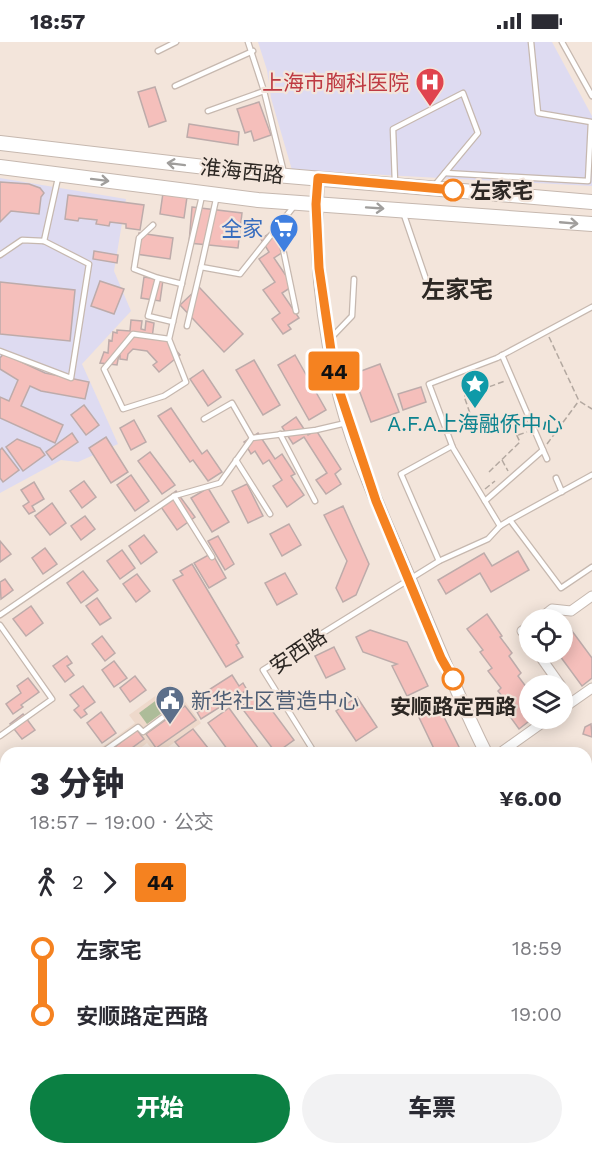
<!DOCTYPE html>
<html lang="zh">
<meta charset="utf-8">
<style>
:root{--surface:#fff;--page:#f2f2f3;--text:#2b2b33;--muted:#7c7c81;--accent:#0b8043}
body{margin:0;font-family:"Work Sans","Noto Sans SC",sans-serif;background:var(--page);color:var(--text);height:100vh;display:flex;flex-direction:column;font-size:22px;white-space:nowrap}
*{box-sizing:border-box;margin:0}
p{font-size:20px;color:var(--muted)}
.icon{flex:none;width:33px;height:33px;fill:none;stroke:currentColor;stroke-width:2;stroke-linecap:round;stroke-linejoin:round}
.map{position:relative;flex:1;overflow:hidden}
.side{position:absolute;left:0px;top:705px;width:592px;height:408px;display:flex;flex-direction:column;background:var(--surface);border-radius:18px 18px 0 0;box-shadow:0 3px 15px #0003}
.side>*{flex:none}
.badge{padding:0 12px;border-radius:4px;font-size:21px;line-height:39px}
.fabs{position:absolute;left:519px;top:567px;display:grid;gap:12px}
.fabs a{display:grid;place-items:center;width:54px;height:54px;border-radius:50%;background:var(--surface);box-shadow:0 3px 15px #0003;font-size:30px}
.map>.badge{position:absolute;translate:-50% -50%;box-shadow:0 0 0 3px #fff}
.legs{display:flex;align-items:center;gap:9px;height:66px;padding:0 30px;font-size:20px}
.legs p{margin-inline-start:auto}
.headline{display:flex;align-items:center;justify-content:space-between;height:102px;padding:0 30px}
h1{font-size:33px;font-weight:800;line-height:45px}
.cta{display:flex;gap:12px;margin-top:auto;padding:12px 30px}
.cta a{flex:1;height:69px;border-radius:36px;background:var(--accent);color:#fff;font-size:24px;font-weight:800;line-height:69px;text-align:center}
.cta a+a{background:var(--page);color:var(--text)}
ul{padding:0 30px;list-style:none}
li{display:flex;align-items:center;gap:21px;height:66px;font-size:22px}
li i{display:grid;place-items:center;width:9px;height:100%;margin:0 8px;background:currentColor}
li i::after{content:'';width:15px;height:15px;margin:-8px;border:4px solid;border-radius:50%;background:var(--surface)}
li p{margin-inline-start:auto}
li:first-child i{background:linear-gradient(#0000 50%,currentColor 0)}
li:last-child i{background:linear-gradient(currentColor 50%,#0000 0)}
.status{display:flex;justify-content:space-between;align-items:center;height:42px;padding:0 30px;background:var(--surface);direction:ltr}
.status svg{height:16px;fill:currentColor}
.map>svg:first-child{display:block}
</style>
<div class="status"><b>18:57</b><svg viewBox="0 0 49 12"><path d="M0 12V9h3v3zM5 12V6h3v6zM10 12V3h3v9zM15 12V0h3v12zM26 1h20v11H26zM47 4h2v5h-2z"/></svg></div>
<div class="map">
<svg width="592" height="1113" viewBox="0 0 592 1113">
<rect width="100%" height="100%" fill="#f3e5db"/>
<polygon fill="#eed9cb" points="172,642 201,681 160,711 156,711 147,701 134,711 94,711 135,681 129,673"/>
<g fill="#dedbf1">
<polygon points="258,0 552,0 592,74 592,144 292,128 271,56 267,28"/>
<polygon points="0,136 126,157 114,229 131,269 82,322 118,402 78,420 61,418 0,451"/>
</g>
<polygon fill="#adbc99" points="166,651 174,662 147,682 139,671"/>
<g fill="#f5bfbb" stroke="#bdabaa" stroke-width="1.5">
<polygon points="155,45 166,79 149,85 138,50"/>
<polygon points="259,60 271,93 254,99 251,89 245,91 237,67"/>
<polygon points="189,82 239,90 238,103 187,95"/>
<polygon points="0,140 29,142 40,146 44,151 41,155 39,172 11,169 0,180"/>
<polygon points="163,151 187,155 184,176 160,172"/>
<polygon points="68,153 144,163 140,188 126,186 126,182 110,180 109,184 96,182 97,178 79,176 78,179 65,177"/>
<polygon points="192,165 242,171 238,206 189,201"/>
<polygon points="273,189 286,208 274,216 293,244 282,251 299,276 288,283 291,287 283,292 272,277 280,271 263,248 275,240 259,217 269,210 261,197"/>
<polygon points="139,191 173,196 170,217 136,212"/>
<polygon points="94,209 118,213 117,221 93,217"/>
<polygon points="144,235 163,238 160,259 141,256"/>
<polygon points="100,239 124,247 114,272 91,264"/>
<polygon points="0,240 75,248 70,299 0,292"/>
<polygon points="199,245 243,292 224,310 180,263"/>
<polygon points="131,278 142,279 141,287 145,288 146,279 154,281 152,296 164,295 180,313 159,330 153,323 157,320 147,309 133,307 128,312 127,318 120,317 120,313 119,312 117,323 100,321 104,310 108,311 109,298 112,299 113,290 117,291 117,288 130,289"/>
<polygon points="5,310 17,318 45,331 89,340 85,357 41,349 30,344 21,364 63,383 55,401 0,376 0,355 9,359 18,338 0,327 0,316"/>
<polygon points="295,313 326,368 309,378 278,323"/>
<polygon points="254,318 280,363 263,373 236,328"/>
<polygon points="380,322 399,370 371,380 353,332"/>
<polygon points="203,328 221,355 208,364 190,337"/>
<polygon points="421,345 426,360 403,368 398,352"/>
<polygon points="84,363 99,383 86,393 71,373"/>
<polygon points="171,366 202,412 207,408 222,430 208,439 193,418 190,420 158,374"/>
<polygon points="296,375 308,393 316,388 341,427 335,432 341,442 326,452 316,438 327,431 304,395 293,402 282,385"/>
<polygon points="134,378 146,400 131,408 120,386"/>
<polygon points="72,391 78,400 52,418 46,410"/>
<polygon points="258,391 275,417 282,412 295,432 291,434 304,453 287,465 273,444 282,438 269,418 263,422 255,409 251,412 244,400"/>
<polygon points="106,395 128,430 111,441 89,406"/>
<polygon points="17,397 40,406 45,413 23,429 6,405"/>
<polygon points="2,406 19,428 3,440 0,436 0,408"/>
<polygon points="150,410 175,443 162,452 138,419"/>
<polygon points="131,433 149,459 135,469 117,443"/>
<polygon points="84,439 96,455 82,466 70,449"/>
<polygon points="34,440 44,457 32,464 35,469 29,472 23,464 29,460 21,448"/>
<polygon points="247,442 263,474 248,481 232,449"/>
<polygon points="208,446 229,480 212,490 191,456"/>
<polygon points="176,449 195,475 177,488 159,462"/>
<polygon points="52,461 66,481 50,493 35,474"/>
<polygon points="343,464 369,522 356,553 343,560 336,546 347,519 324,473"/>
<polygon points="85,474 95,487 81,498 71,484"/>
<polygon points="289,482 301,503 282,514 270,492"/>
<polygon points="144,493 157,510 141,522 129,504"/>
<polygon points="218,494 234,522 225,528 208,499"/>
<polygon points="0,499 11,512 0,520"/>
<polygon points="45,506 57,522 43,532 32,516"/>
<polygon points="122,508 135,526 120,537 107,519"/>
<polygon points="518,509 529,528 491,550 480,531 446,552 438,538 484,511 492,524"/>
<polygon points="212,511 226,536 209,546 194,521"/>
<polygon points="192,522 239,601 236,603 243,615 226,625 173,538 183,533 180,529"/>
<polygon points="83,529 98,548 81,561 67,541"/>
<polygon points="285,531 297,552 277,563 265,541"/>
<polygon points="137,532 150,549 136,560 123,542"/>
<polygon points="5,537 13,548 1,557 0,540"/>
<polygon points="97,556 111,576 100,583 86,564"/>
<polygon points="31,564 43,581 26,594 13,577"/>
<polygon points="558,570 592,616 592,636 582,644 557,610 562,610 562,578 549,578"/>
<polygon points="487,572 502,594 500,595 512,611 509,614 521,631 518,634 530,650 530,676 533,676 519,687 506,669 511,665 498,649 501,646 488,629 492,626 480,610 483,608 467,587"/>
<polygon points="370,588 407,600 428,644 407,654 392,624 397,622 363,610 356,595"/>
<polygon points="102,594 115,611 105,619 92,602"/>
<polygon points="334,605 345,627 326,636 315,614"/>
<polygon points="67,614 72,621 67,624 74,633 65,640 53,624"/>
<polygon points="114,619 127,636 114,645 102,628"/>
<polygon points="232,633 239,644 243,641 247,648 201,677 197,670 200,669 193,658"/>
<polygon points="135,634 146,648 130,660 120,646"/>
<polygon points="28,636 39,650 21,663 23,665 13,672 6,662 21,651 17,644"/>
<polygon points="83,644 95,660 84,668 87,672 81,676 74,668 79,664 70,653"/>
<polygon points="259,651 294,698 276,711 241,665"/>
<polygon points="357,655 377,685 356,699 336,669"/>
<polygon points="435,657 462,711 436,711 415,667"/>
<polygon points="185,664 196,678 156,706 146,692"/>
<polygon points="229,666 259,707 254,711 230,711 208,681"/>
<polygon points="101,670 116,691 102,701 87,681"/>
<polygon points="23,672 35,688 22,697 10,682"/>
<polygon points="591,682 592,695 583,692 585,685"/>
<polygon points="193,687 212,711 184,711 175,700"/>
<polygon points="137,688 144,697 125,711 107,711"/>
<polygon points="0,755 6,760 6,773 1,778"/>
<polygon points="0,787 2,790 6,788 6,801 1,805"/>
<polygon points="5,903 6,905 6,929 0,921 0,907"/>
<polygon points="592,990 592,1015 586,1008 586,994"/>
<polygon points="0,1031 6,1039 6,1071 0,1064"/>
<polygon points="19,1107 45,1107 38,1113 24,1113"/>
<polygon points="64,1107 83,1107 76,1113 69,1113"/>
<polygon points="127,1107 151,1107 156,1113 131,1113"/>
<polygon points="167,1107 192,1107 197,1113 171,1113"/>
<polygon points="282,1107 298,1107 294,1113 276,1113"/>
<polygon points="386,1107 438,1107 443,1113 379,1113"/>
<polygon points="462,1107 487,1107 476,1113 465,1113"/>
<polygon points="552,1107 582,1107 582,1108 573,1113 556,1113"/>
</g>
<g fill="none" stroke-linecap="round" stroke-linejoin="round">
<g stroke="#c6b8af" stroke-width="7">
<g id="service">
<polyline points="248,0 264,49 284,131"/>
<polyline points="562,0 592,54"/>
<polyline points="158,9 176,0"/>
<polyline points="175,44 253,9"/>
<polyline points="208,69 264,49"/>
<polyline points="445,131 588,139 591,80 538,71 531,0"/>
<polyline points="395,140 393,87 463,51 478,91 434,144"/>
<polyline points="217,153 201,225 240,232 295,163"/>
<polyline points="403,170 431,252"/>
<polyline points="153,183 139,196 134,227 158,236 148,274 173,280"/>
<polyline points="278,183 296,269"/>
<polyline points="44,199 58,136"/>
<polyline points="0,213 22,198 44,199 89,222 71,336 0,309"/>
<polyline points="158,236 182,242"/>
<polyline points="187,284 201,225"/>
<polyline points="331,296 352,274 354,237"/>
<polyline points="169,297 133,292 104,327 123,367 164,354 186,340 169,297 202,154"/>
<polyline points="204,377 232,361 252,396"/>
<polyline points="280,392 315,459"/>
<polyline points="543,408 547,417"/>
<polyline points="236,418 270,472"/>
<polyline points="556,436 562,450"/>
<polyline points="174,454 212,515"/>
<polyline points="485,459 543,408 502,313"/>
<polyline points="510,478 561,546 592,525"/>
<polyline points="500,484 453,406 429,342 497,316 592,265"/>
<polyline points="439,519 401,432 452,404"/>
<polyline points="0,573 174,454 220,441 252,396 316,388 346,381"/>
<polyline points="0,583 52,657 0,694"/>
<polyline points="314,710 263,628 439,519 488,497 500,484 510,478 592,433"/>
<polyline points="101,711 138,685 143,690 181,662"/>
<polyline points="586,777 592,773"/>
<polyline points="0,783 6,779"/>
<polyline points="0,965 6,974"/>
<polyline points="113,1109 115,1107"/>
</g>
</g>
<g stroke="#c6b8af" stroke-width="11">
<g id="minor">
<polyline points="538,578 552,567 571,569 592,554"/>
<polyline points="530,584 522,589 530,599"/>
<polyline points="537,610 561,644"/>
<polyline points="562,667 592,646"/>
<polyline points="500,711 549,676"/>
<polyline points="0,991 6,987"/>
</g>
</g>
<g stroke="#c6b8af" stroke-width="14">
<g id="tertiary">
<path d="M318 136C314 202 321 270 335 335 350 406 383 473 411 540 435 598 458 655 486 711"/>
<polyline points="0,832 6,840"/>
<polyline points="586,853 592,858"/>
<polyline points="203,1107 208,1113"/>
<polyline points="225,1113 231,1107"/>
</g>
</g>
<g stroke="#c6b8af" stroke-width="16">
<g id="secondary">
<polyline points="0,101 264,132 592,160"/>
<polyline points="0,125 258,158 592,182"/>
</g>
</g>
<g stroke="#b3a8a0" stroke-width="1.5" stroke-dasharray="6 3" stroke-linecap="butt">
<polyline points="549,295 579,359 592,367"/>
<polyline points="518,393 527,390"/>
<polyline points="547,402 578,360"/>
<polyline points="502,418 508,429"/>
<polyline points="489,430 520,400 509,377 474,383 464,354 505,339"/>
<polyline points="485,447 495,439"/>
</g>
<use href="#service" stroke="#fff" stroke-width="4.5"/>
<use href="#minor" stroke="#fff" stroke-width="9"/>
<use href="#tertiary" stroke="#fff" stroke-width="12"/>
<use href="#secondary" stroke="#fff" stroke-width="14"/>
</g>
<defs><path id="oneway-shaft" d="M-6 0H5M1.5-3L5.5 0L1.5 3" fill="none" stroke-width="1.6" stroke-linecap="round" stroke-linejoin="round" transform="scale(1.5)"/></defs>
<g stroke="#a09e9c">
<use href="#oneway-shaft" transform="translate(176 122) rotate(-173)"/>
<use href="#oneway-shaft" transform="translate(100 138) rotate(7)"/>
<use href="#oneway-shaft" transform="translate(375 166) rotate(4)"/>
<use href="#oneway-shaft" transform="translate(569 181) rotate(5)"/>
</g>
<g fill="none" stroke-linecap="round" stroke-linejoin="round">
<g stroke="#fff" stroke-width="14">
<polyline id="line-1" points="453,637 441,616 376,459 335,336 319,226 316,162 318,136 453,148"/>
</g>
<use href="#line-1" stroke="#f58220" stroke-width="9"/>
</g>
<defs>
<g id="hospital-pin" transform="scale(1.5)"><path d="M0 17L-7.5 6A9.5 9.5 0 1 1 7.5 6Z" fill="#e0444e" stroke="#f3e5db"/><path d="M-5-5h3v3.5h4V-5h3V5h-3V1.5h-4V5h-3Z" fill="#fff"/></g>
<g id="supermarket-pin" transform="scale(1.5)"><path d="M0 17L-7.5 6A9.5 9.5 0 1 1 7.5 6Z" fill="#3f7fe0" stroke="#f3e5db"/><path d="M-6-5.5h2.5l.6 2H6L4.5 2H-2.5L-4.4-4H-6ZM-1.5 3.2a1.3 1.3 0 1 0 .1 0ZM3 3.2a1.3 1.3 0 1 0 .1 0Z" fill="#fff"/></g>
<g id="sight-pin" transform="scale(1.5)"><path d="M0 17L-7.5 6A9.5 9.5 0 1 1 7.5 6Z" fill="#0f9aa8" stroke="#f3e5db"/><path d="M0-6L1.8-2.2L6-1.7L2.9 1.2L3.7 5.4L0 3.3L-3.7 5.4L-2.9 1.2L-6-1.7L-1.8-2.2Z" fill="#fff"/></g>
<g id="civic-pin" transform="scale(1.5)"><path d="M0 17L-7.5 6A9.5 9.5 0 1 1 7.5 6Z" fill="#5c6f8a" stroke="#f3e5db"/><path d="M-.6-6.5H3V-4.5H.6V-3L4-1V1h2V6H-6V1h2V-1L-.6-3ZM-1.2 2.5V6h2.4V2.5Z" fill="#fff"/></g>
</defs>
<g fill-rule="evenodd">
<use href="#hospital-pin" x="430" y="40"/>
<use href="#supermarket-pin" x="284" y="186"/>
<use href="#sight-pin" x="475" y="342"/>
<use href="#civic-pin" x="170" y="658"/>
</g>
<g fill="#fff" stroke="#f58220" stroke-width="3">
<circle cx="453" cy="148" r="10"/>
<circle cx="453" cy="637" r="10"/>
</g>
<g text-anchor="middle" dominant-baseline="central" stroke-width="4.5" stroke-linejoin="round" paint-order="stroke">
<g font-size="21" fill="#be3a42" stroke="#f3e5db" text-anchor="end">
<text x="409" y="40">上海市胸科医院</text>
</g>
<g font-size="21" fill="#2d2824" stroke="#f3e5db">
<text transform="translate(242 129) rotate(6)">淮海西路</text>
<text transform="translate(298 609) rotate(-34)">安西路</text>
</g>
<g font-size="21" font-weight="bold" fill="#2d2824" stroke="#f3e5db" text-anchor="start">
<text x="470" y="148">左家宅</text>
<text x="453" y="664" text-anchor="middle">安顺路定西路</text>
</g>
<g font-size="21" fill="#366cbe" stroke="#f3e5db" text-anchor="end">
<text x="263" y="186">全家</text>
</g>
<g font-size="21" fill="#0d838f" stroke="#f3e5db">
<text x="475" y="381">A.F.A上海融侨中心</text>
</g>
<g font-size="21" fill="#4e5e75" stroke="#f3e5db" text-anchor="start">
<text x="191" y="658">新华社区营造中心</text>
</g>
<g font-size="24" font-weight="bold" fill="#2d2824" stroke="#f3e5db">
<text x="457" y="248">左家宅</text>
</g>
</g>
</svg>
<div class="fabs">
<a><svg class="icon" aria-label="locate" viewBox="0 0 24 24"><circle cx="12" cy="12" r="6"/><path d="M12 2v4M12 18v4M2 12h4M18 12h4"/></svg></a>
<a><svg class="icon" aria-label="layers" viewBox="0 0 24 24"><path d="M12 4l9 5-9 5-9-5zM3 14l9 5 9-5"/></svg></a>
</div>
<b class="badge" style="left:334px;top:329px;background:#f58220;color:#111">44</b>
<section class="side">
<div class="headline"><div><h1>3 分钟</h1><p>18:57 – 19:00 · 公交</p></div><b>¥6.00</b></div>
<div class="legs"><svg class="icon" aria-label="walk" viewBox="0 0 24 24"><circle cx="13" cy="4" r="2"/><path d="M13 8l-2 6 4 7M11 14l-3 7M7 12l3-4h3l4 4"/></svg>2<svg class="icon" aria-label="forward" viewBox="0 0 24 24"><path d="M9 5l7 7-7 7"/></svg><b class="badge" style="background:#f58220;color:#111">44</b></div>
<ul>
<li><i style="color:#f58220"></i><b>左家宅</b><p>18:59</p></li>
<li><i style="color:#f58220"></i><b>安顺路定西路</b><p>19:00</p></li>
</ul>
<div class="cta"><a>开始</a><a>车票</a></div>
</section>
</div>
